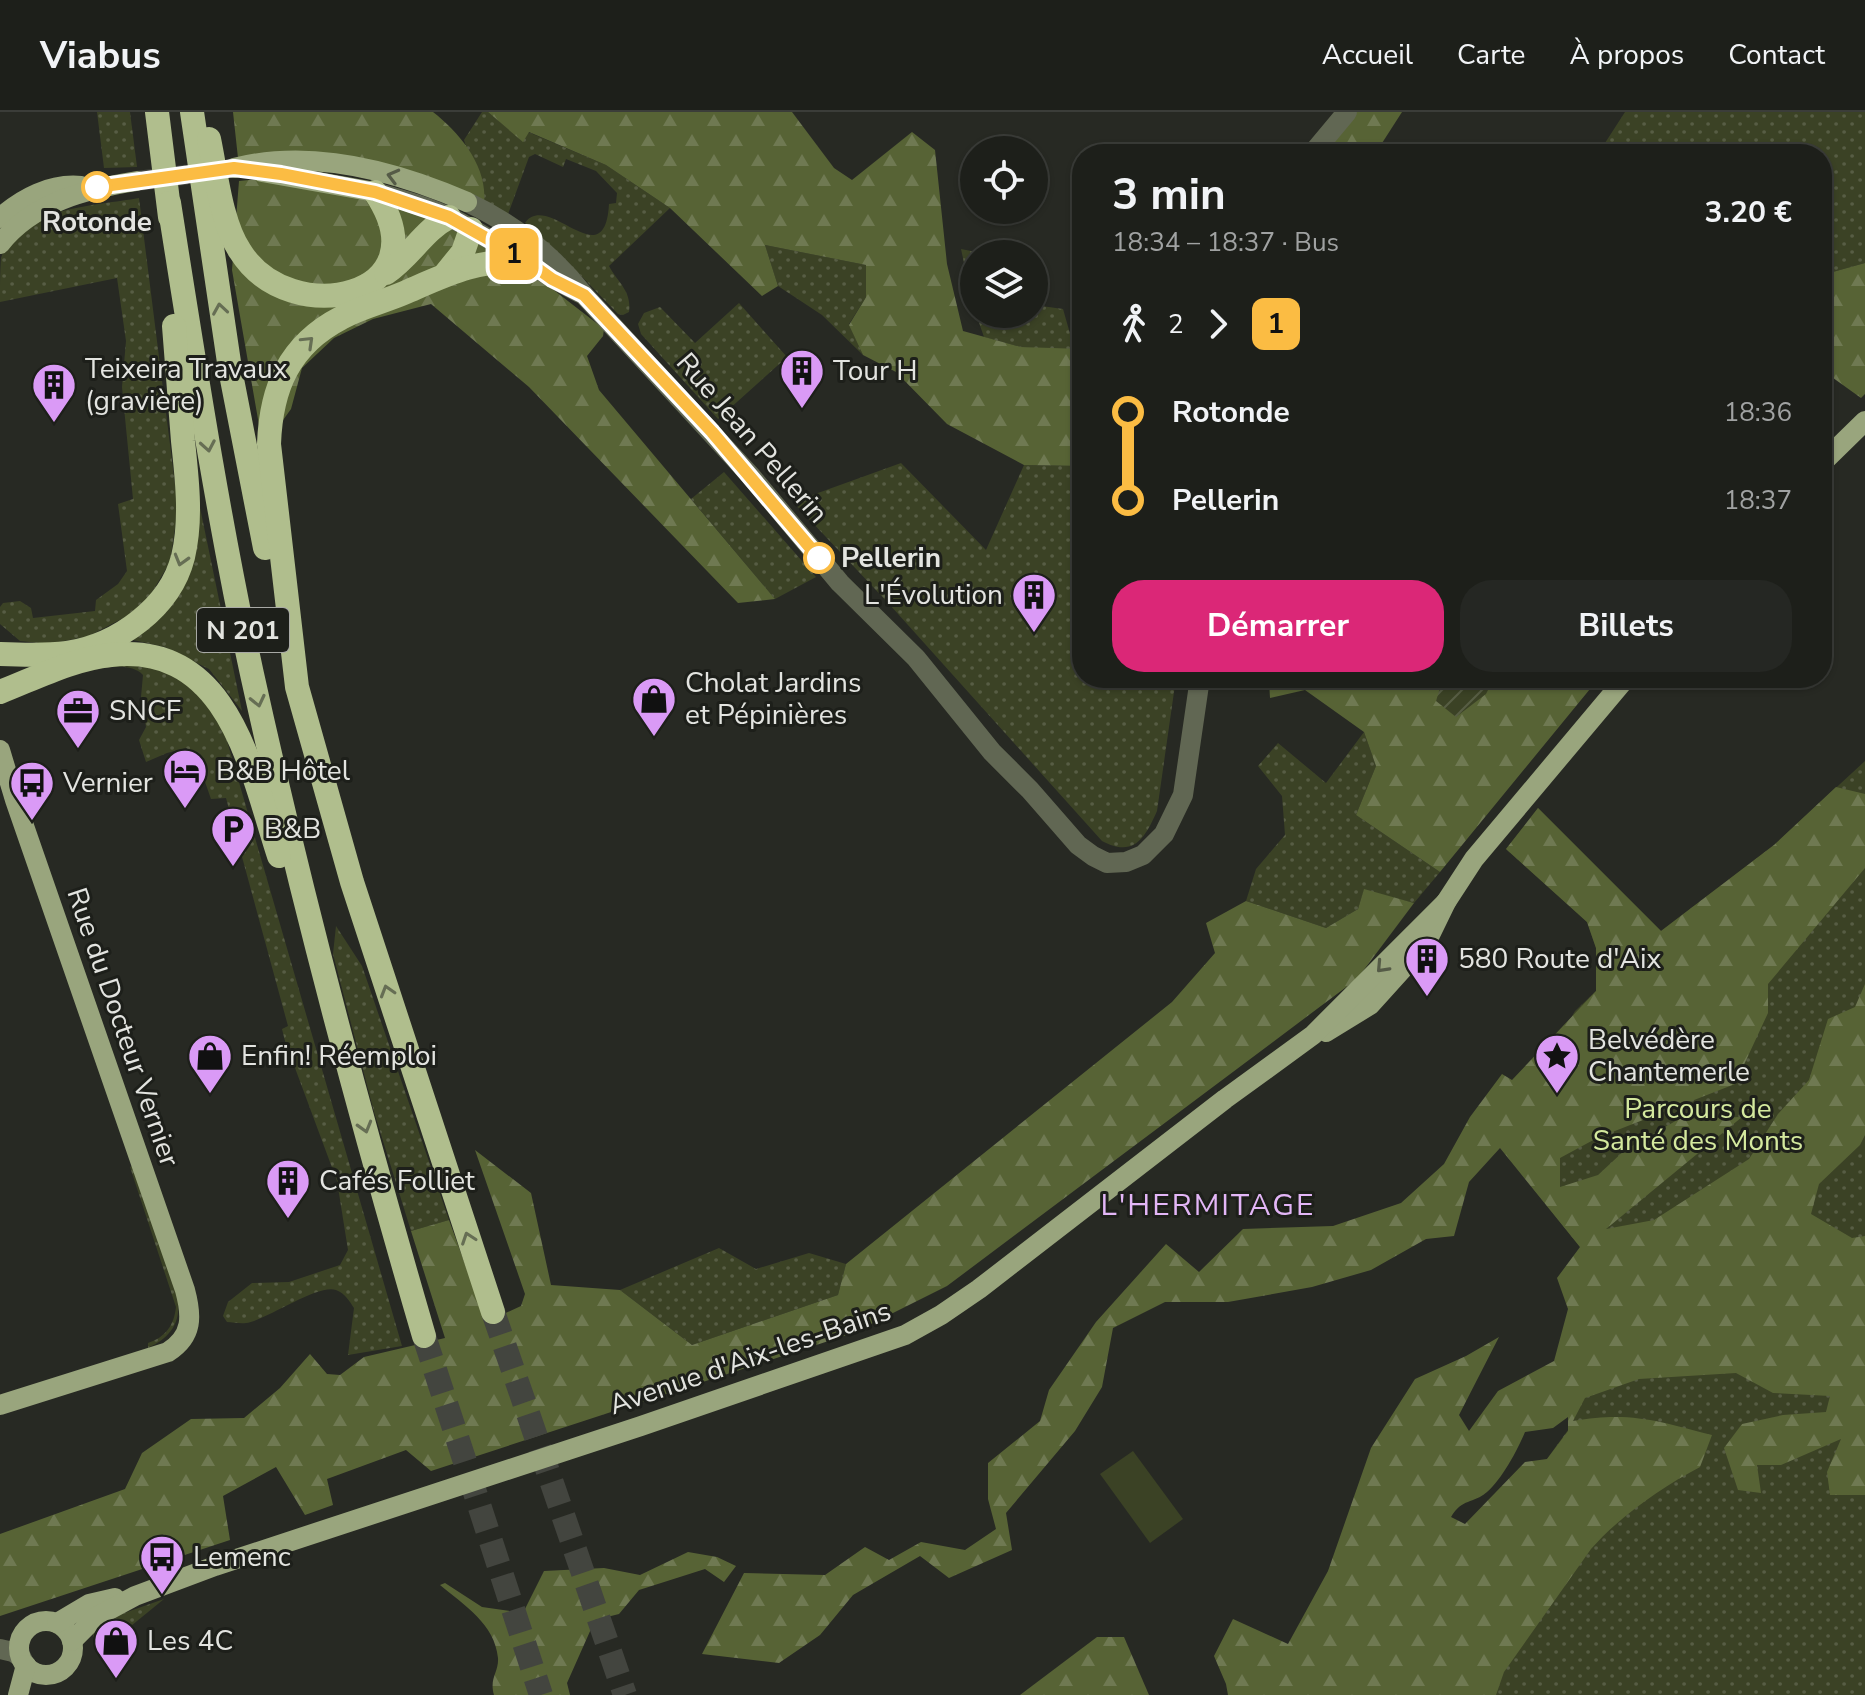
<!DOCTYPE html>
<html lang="fr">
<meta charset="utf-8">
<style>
:root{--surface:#1d1f1a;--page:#252723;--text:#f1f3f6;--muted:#a0a2a2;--line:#3b3d39;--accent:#db2777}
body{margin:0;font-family:"Nunito Sans",sans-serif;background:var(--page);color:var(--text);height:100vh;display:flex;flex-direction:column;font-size:30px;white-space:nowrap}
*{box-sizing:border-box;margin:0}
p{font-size:26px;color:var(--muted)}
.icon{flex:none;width:44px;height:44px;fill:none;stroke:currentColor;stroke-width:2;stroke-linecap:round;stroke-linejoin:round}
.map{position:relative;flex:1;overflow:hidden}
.side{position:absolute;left:1072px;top:32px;width:760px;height:544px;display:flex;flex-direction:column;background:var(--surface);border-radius:32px;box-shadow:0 2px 6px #0004,0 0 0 2px var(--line)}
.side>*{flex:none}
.badge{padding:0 16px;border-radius:12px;font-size:28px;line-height:52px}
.controls{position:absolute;left:960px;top:24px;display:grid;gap:16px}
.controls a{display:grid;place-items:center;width:88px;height:88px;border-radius:50%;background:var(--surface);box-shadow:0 2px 6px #0004,0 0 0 2px var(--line);font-size:40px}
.map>.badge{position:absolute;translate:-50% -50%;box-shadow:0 0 0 4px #fff}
.legs{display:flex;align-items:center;gap:12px;height:88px;padding:0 40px;font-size:26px}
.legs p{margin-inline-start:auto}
.headline{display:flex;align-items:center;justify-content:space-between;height:136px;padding:0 40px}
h1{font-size:44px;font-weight:700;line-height:60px}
.action{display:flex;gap:16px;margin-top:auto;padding:16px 40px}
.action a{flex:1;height:92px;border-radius:32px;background:var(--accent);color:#fff;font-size:32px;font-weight:700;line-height:92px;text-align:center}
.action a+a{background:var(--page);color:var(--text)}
ul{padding:0 40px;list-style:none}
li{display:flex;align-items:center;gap:28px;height:88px;font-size:30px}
li i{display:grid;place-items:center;width:12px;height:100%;margin:0 10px;background:currentColor}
li i::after{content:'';width:20px;height:20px;margin:-10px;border:6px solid;border-radius:50%;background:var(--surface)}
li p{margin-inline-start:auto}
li:first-child i{background:linear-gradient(#0000 50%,currentColor 0)}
li:last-child i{background:linear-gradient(currentColor 50%,#0000 0)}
header{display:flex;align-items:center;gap:48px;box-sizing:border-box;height:112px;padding:0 40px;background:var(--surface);border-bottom:2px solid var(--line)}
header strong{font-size:38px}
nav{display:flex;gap:44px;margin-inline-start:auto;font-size:28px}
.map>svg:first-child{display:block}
</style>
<header>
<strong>Viabus</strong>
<nav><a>Accueil</a><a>Carte</a><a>À propos</a><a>Contact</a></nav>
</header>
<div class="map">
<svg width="1865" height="1583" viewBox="0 0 1865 1583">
<defs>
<pattern id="grass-dots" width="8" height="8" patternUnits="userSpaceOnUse" patternTransform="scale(2)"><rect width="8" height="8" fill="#3b4225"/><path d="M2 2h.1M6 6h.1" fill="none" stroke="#575d44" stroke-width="1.8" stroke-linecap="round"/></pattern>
<pattern id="forest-firs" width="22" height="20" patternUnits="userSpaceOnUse" patternTransform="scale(2)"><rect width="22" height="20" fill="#576335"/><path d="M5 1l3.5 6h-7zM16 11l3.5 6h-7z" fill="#6f7952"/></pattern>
<pattern id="garden-furrows" width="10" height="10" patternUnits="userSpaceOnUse" patternTransform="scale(2)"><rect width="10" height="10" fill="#3b4225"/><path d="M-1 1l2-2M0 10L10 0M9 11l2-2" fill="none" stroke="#575d44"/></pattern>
</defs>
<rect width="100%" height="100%" fill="#272923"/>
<g fill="url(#grass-dots)">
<polygon points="97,0 130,0 137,55 104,56"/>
<path d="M482 0H488L523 29 528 20 606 53 670 96 609 154C618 171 632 179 629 200L623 203 618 202 560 142 525 111C548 78 605 167 609 92L616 91 617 81 596 59 566 47 563 55 535 42 529 45 507 105 484 91 464 28Z"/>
<polygon points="1625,0 1865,0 1865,151 1822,163 1822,42 1590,42 1605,31"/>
<path d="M139 86 178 396 170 450 151 482 133 501 89 524 49 532 20 529 0 512V495L3 491 20 489 31 496 33 506 95 499 96 488 118 472 127 459 118 392 133 387 122 275 126 229 117 166 0 190C0 176 0 159 1 146 17 95 96 94 139 86Z"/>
<polygon points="765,133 866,153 866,185 849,212 863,243 822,203 778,174"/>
<polygon points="961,137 986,142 974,142 974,197"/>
<polygon points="739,191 787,245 718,307 641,222 638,212 644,201 660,195 695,231"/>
<polygon points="1034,193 1063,197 1075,239 1021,235 984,225 976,202 1034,202"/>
<path d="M901 351 986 438 1024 353 1082 354V566H1176L1157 699C1145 726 1134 746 1102 729L890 493 793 390Z"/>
<polygon points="724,360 816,465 775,487 691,387"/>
<polygon points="197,381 242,599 209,557 165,535 133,528 161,504"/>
<path d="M135 548 190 571 223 615 402 1234 348 1243 354 1196C350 1190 345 1181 336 1178 317 1172 267 1208 246 1211 240 1212 233 1210 227 1210L223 1204 228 1190 252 1171 289 1170 340 1153 348 1138 337 1069 285 929 282 917 288 914 226 686 211 687 195 641 186 636 167 641 146 650 139 628 146 615 141 585 143 563C127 546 88 560 68 564Z"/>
<polygon points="1364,620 1376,654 1356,703 1440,760 1414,791 1364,778 1358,797 1326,816 1246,789 1256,757 1285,723 1282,684 1258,654 1278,631 1326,671"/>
<polygon points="1865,649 1865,1583 1376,1583 1568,1318 1580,1135 1500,1035 1575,899 1596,879 1596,836 1587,810 1506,737 1538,696 1661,819 1774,733"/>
<polygon points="336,814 362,854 449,1108 411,1119 374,1000 333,842"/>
<path d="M132 1054 178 1185C181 1211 171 1225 148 1236V1231C166 1225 174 1213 176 1195L130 1055Z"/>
<polygon points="719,1136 756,1157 809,1141 846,1152 838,1183 692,1233 620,1178"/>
<polygon points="164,1487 115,1527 96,1528 93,1524 93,1519 110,1506"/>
</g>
<g fill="url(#forest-firs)" fill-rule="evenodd">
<path d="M233 0H433C460 21 488 55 484 91L451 76 238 46Z"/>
<polygon points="488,0 792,0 834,56 852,68 912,20 935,38 947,152 963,219 1021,235 1082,237 1082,354 1024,353 947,312 896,260 863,243 849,213 866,185 866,153 765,133 778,174 762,184 670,96 606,53 529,20 523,30"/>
<polygon points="1357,0 1402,0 1375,42 1322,42"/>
<polygon points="290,64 372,77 506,141 604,217 603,224 587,244 599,278 775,487 738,491 529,275 431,192 373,207 334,226 302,256 291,297 263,336 232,158 239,69"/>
<polygon points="1865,151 1865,282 1861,286 1822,258 1822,163"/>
<polygon points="1272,566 1599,566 1440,760 1356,703 1376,654 1364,620 1305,578 1270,586 1269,569"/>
<path d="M1836 675 1865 682V756L1768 872V901L1735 972 1597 1026 1560 1046V1075L1598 1063 1625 1038 1679 1007 1742 1005 1606 1117 1654 1108 1749 1047 1778 1002 1809 968 1828 907 1855 895 1865 872V1023L1860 1033 1819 1072 1811 1102 1852 1126 1865 1124V1383H1830L1827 1360 1841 1327 1781 1353H1757L1761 1381 1738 1378 1724 1336 1742 1312 1783 1303 1826 1300 1830 1284 1773 1281 1736 1261 1639 1267 1585 1286 1573 1309C1630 1299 1658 1309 1712 1323L1700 1355C1662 1375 1619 1405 1591 1437L1504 1560 1496 1583H1228L1226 1572 1214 1544 1233 1507 1288 1532 1328 1459 1371 1336 1415 1267 1466 1244 1499 1225 1459 1303 1469 1319 1498 1279 1554 1249 1568 1197 1557 1166 1580 1135 1500 1036 1469 1070 1454 1124 1426 1127 1371 1158 1312 1175 1228 1190H1165L1113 1216 1102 1275 1075 1319 1006 1401 1012 1438 949 1466 920 1444 853 1483 820 1523 779 1551 702 1542 744 1461 825 1463 865 1435 889 1448 921 1430 965 1438 996 1417 988 1387V1351L1040 1309 1049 1278 1096 1210 1166 1132 1199 1160 1243 1117 1333 1114 1401 1091 1444 1052 1470 1005 1502 962 1512 968 1596 879V836L1587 810 1506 737 1538 696 1661 819 1774 733ZM1568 1305V1319L1547 1347 1525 1350 1465 1412 1451 1405C1462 1386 1473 1392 1487 1380 1502 1367 1517 1339 1525 1320L1553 1316Z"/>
<polygon points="1364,777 1414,791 1357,867 947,1174 853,1221 431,1359 406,1338 327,1367 333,1393 305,1403 276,1355 223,1384 230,1428 0,1504 0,1422 125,1377 142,1341 191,1307 244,1306 280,1276 310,1242 327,1262 340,1263 364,1245 445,1226 411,1119 449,1108 486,1210 521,1194 525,1182 475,1038 531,1081 551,1173 620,1178 692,1233 838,1183 846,1152 1172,890 1215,841 1206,811 1246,789 1326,816 1358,797"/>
<path d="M688 1440 717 1445 736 1454 724 1470 705 1457 639 1478 619 1502 595 1508 567 1571 570 1583H494C489 1566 499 1560 498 1546 495 1512 464 1493 440 1473L445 1471 482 1495 523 1501 544 1459 604 1456 640 1463Z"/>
<polygon points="1097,1525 1124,1525 1149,1583 1020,1583"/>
</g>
<polygon fill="url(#garden-furrows)" points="1443,566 1494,566 1486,582 1456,605 1436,589"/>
<polygon fill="#3b4225" points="1133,1339 1183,1407 1150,1431 1100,1362"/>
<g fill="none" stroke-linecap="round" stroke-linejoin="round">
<polyline stroke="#43453f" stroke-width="20" stroke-dasharray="20 10" stroke-linecap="butt" points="137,69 214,59"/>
<g stroke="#43453f" stroke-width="24" stroke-dasharray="24 12" stroke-linecap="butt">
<polyline points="493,1200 625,1583"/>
<polyline points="424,1224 541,1583"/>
</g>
<g stroke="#616753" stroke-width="20">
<polyline points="1312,42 1347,0"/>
<path d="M375 80C400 87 427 94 451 106 496 128 536 159 580 181"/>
<path d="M467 90C514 112 552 142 584 183L750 363 840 471 916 546 992 640 1030 678 1078 733 1093 744 1107 751 1126 750 1143 743 1164 722 1183 683 1200 566"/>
<polyline points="0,1537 13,1540 22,1546"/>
</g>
<g stroke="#99a57d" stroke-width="20">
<path d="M234 56C311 36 396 59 467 90"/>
<polyline points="262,60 375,80"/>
<path d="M0 106C22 86 51 71 81 74"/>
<path d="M0 132C33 90 87 77 137 69"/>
<polyline points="1822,351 1865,309"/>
<path d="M0 638 15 688 185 1178C192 1204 193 1224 168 1240L0 1293"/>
<polyline points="1326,920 1370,893 1426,831 1446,790 1474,747 1626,566"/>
<circle cx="46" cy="1536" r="27"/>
<polyline points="57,1511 89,1492 115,1486"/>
<polyline points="72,1529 96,1505 135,1484 215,1454 641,1314 905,1223 941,1203 979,1177 1225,987 1313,923 1446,790"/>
<polyline points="18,1583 26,1553"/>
</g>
<g stroke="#b0be8d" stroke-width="24">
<polyline points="157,0 170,105"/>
<polyline points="192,0 230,257 265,436"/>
<path d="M209 27C216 60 221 111 240 139 290 220 446 185 375 80"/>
<path d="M169 91C194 249 218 406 252 562 301 785 360 1005 424 1224"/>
<path d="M386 161C410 145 424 118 449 105"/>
<polyline points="446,161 463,140 471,117"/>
<path d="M0 542C22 543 45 544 67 541 118 533 170 496 183 445 192 407 187 367 183 329 180 291 177 252 174 214"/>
<path d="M0 580C36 566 72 547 111 543 230 530 251 659 279 744"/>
<path d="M493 1200 352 770 297 575 269 332C271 276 289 233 341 206 361 195 383 190 404 181 450 161 474 148 527 149"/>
</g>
</g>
<defs><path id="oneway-chevron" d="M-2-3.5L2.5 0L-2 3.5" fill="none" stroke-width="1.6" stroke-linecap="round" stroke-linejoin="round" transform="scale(2)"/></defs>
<g stroke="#555b47">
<use href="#oneway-chevron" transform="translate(393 64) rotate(-165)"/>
<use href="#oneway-chevron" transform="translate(1382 855) rotate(133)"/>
</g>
<g stroke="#666e54">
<use href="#oneway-chevron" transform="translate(220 197) rotate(-99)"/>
<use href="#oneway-chevron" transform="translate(308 230) rotate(-44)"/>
<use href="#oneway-chevron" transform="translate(208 334) rotate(80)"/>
<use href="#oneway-chevron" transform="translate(181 448) rotate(106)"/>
<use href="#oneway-chevron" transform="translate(258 589) rotate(77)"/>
<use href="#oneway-chevron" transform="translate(387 879) rotate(-107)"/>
<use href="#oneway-chevron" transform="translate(365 1015) rotate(74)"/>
<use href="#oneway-chevron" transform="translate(468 1126) rotate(-109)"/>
</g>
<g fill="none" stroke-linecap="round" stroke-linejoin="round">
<g stroke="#fff" stroke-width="18">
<polyline id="line-1" points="97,75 234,56 281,62 375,80 449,105 527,149 552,167 584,183 712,320 819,446"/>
</g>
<use href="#line-1" stroke="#fbbc43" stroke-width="12"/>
</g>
<defs>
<g id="building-pin" transform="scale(2.3)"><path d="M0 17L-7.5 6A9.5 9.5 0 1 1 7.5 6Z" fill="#da9af6" stroke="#1d1f1a"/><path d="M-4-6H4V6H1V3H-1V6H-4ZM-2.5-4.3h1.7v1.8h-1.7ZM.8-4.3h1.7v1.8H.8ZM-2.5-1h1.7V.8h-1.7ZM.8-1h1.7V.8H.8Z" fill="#111"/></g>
<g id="shop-pin" transform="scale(2.3)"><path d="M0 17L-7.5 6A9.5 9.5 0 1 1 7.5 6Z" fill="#da9af6" stroke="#1d1f1a"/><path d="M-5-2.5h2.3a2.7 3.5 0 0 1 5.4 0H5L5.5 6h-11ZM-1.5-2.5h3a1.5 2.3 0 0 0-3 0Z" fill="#111"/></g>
<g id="office-pin" transform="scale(2.3)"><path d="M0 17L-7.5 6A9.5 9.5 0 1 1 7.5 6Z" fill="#da9af6" stroke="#1d1f1a"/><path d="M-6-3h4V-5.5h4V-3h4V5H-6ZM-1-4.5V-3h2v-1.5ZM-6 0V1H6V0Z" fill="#111"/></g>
<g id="hotel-pin" transform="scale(2.3)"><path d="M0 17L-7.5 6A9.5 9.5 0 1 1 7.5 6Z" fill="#da9af6" stroke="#1d1f1a"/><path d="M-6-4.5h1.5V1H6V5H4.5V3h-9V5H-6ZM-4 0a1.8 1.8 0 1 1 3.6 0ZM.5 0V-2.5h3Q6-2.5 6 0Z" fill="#111"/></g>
<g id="bus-pin" transform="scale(2.3)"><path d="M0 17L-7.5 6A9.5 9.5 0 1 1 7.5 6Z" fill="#da9af6" stroke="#1d1f1a"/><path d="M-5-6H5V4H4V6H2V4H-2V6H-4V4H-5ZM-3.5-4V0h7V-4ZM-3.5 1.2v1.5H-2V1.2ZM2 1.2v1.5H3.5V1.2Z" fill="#111"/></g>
<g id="parking-pin" transform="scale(2.3)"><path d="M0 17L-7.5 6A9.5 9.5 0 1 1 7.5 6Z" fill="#da9af6" stroke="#1d1f1a"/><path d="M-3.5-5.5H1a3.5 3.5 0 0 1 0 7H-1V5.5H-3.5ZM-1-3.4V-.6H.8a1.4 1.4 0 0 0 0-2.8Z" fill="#111"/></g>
<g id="sight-pin" transform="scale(2.3)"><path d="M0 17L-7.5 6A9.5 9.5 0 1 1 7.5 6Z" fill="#da9af6" stroke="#1d1f1a"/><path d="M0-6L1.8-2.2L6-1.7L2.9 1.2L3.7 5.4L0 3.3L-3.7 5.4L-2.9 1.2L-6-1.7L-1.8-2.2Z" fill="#111"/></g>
</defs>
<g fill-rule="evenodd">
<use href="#building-pin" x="802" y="259"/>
<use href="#building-pin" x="54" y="273"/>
<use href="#building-pin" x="1034" y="483"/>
<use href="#shop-pin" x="654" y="587"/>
<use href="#office-pin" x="78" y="599"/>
<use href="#hotel-pin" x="185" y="659"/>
<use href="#bus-pin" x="32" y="671"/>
<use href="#parking-pin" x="233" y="717"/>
<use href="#building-pin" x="1427" y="847"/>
<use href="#shop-pin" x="210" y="944"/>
<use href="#sight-pin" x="1557" y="944"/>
<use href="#building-pin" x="288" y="1069"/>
<use href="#bus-pin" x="162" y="1445"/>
<use href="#shop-pin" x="116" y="1529"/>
</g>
<g fill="#fff" stroke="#fbbc43" stroke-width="4">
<circle cx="97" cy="75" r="14"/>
<circle cx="819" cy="446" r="14"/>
</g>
<g text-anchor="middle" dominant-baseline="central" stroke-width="6" stroke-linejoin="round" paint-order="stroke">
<rect fill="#1d1f1a" stroke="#a8a9a5" stroke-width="2" x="197" y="496" width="92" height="44" rx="6"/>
<g font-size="26" font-weight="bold" fill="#e3e4e0">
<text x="243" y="518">N 201</text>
</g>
<g font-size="28" font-weight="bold" fill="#e3e4e0" stroke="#1d1f1a">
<text x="97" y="110">Rotonde</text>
<text x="841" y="446" text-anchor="start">Pellerin</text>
</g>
<g font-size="28" fill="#e3e4e0" stroke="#1d1f1a" text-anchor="start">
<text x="85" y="257">Teixeira Travaux<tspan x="85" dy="32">(gravière)</tspan></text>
<text x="833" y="259">Tour H</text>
<text x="1003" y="483" text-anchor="end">L'Évolution</text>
<text x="685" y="571">Cholat Jardins<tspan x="685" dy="32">et Pépinières</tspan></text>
<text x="109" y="599">SNCF</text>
<text x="216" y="659">B&amp;B Hôtel</text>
<text x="63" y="671">Vernier</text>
<text x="264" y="717">B&amp;B</text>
<text x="1458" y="847">580 Route d'Aix</text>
<text x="1588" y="928">Belvédère<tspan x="1588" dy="32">Chantemerle</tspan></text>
<text x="241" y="944">Enfin! Réemploi</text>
<text x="319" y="1069">Cafés Folliet</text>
<text x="193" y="1445">Lemenc</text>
<text x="147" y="1529">Les 4C</text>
</g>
<g font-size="28" fill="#e3e4e0" stroke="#1d1f1a">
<text transform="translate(752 326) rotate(49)">Rue Jean Pellerin</text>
<text transform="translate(123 915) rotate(71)">Rue du Docteur Vernier</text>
<text transform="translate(750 1246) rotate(-19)">Avenue d'Aix-les-Bains</text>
</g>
<g font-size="28" fill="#d4e99e" stroke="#1d1f1a">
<text x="1698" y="997">Parcours de<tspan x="1698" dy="32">Santé des Monts</tspan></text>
</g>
<g font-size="30" letter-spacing="2" fill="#e3b6f7" stroke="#1d1f1a">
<text x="1208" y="1093">L'HERMITAGE</text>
</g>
</g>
</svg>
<div class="controls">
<a><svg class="icon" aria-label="locate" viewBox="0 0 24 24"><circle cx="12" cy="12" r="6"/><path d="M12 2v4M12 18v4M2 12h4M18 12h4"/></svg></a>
<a><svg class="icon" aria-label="layers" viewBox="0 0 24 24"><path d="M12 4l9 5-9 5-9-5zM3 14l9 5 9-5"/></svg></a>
</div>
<b class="badge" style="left:514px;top:142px;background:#fbbc43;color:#111">1</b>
<section class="side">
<div class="headline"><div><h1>3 min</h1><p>18:34 – 18:37 · Bus</p></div><b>3.20 €</b></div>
<div class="legs"><svg class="icon" aria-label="walk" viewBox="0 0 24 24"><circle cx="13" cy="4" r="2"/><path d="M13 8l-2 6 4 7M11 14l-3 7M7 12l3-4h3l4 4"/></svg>2<svg class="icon" aria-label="forward" viewBox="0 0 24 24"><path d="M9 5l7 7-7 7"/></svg><b class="badge" style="background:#fbbc43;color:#111">1</b></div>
<ul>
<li><i style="color:#fbbc43"></i><b>Rotonde</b><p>18:36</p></li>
<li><i style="color:#fbbc43"></i><b>Pellerin</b><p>18:37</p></li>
</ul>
<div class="action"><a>Démarrer</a><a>Billets</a></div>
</section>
</div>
